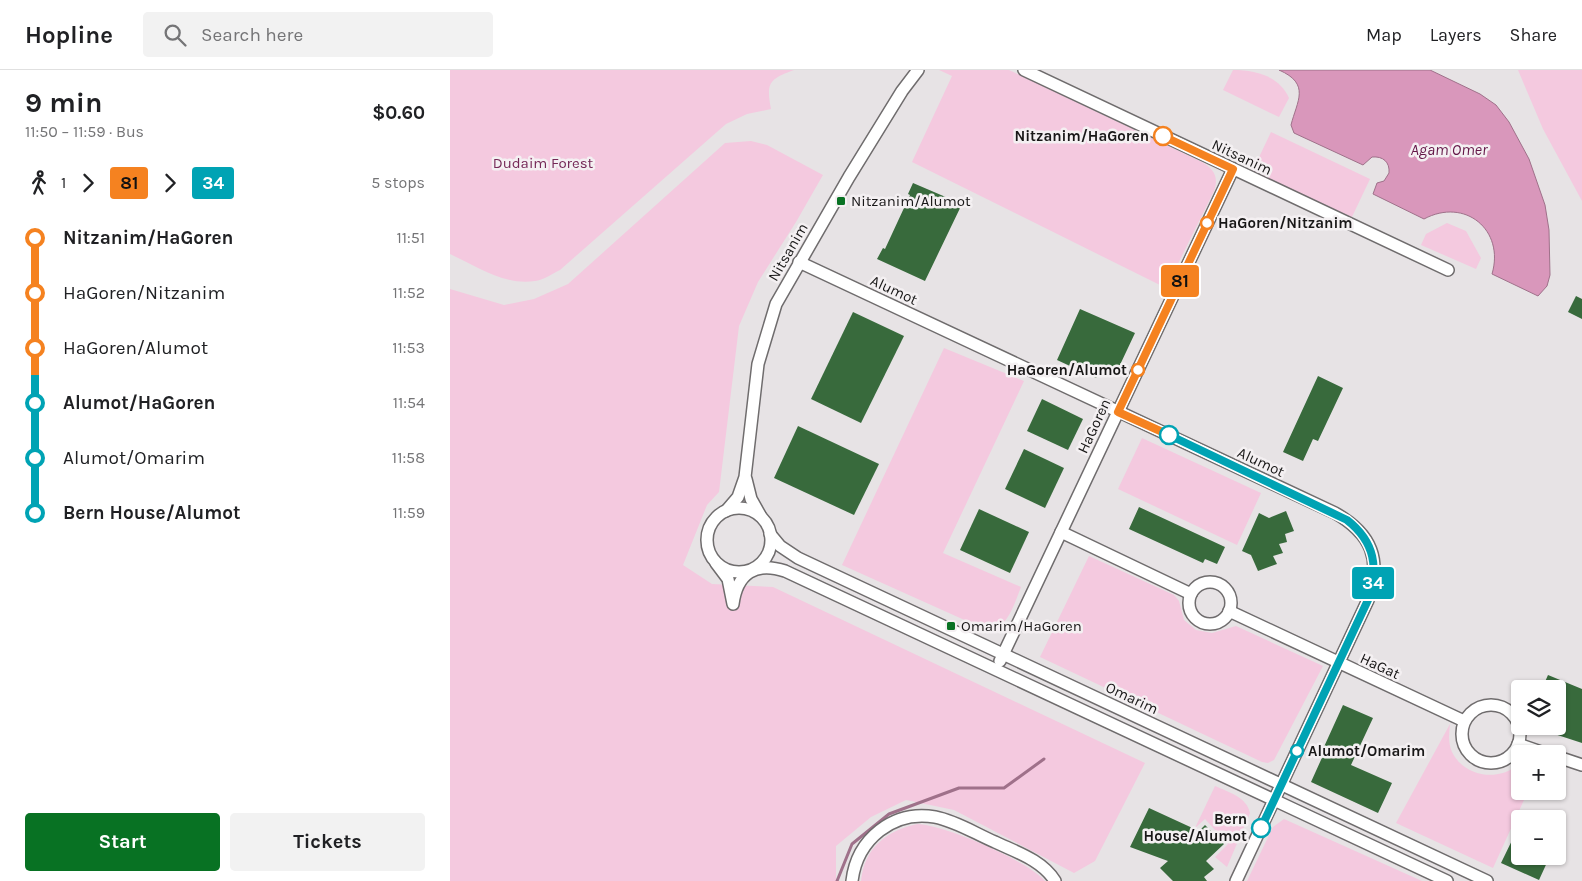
<!DOCTYPE html>
<meta charset="utf-8">
<style>
:root{--surface:#fff;--page:#f2f2f2;--text:#202124;--muted:#757577;--line:#e0e0e0;--accent:#087223}
body{margin:0;font-family:Karla,sans-serif;background:var(--page);color:var(--text);height:100vh;display:flex;flex-direction:column;font-size:19px;white-space:nowrap}
*{box-sizing:border-box;margin:0}
p{font-size:16px;color:var(--muted)}
.icon{flex:none;width:28px;height:28px;fill:none;stroke:currentColor;stroke-width:2;stroke-linecap:round;stroke-linejoin:round}
.map{position:relative;flex:1;overflow:hidden}
.sheet{display:flex;flex-direction:column;background:var(--surface);width:450px}
.sheet>*{flex:none}
.badge{padding:0 10px;border-radius:4px;font-size:18px;line-height:32px}
.tools{position:absolute;left:1061px;top:610px;display:grid;gap:10px}
.tools a{display:grid;place-items:center;width:55px;height:55px;border-radius:5px;background:var(--surface);box-shadow:0 1px 4px #0004;font-size:25px}
.map>.badge{position:absolute;translate:-50% -50%;box-shadow:0 0 0 2px #fff}
.legs{display:flex;align-items:center;gap:8px;height:55px;padding:0 25px;font-size:16px}
.legs p{margin-inline-start:auto}
.summary{display:flex;align-items:center;justify-content:space-between;height:85px;padding:0 25px}
h1{font-size:28px;font-weight:700;line-height:38px}
.primary-button{display:flex;gap:10px;margin-top:auto;padding:10px 25px}
.primary-button a{flex:1;height:58px;border-radius:5px;background:var(--accent);color:#fff;font-size:20px;font-weight:700;line-height:58px;text-align:center}
.primary-button a+a{background:var(--page);color:var(--text)}
ul{padding:0 25px;list-style:none}
li{display:flex;align-items:center;gap:18px;height:55px;font-size:19px}
li i{display:grid;place-items:center;width:8px;height:100%;margin:0 6px;background:currentColor}
li i::after{content:'';width:12px;height:12px;margin:-6px;border:4px solid;border-radius:50%;background:var(--surface)}
li p{margin-inline-start:auto}
li:first-child i{background:linear-gradient(#0000 50%,currentColor 0)}
li:last-child i{background:linear-gradient(currentColor 50%,#0000 0)}
header{display:flex;align-items:center;gap:30px;box-sizing:border-box;height:70px;padding:0 25px;background:var(--surface);border-bottom:1px solid var(--line)}
header strong{font-size:24px}
nav{display:flex;gap:28px;margin-inline-start:auto;font-size:18px}
.search{width:350px;height:45px;background:var(--page);display:flex;align-items:center;gap:12px;box-sizing:border-box;padding:0 18px;border-radius:5px;color:var(--muted);font-size:19px}
main{display:flex;flex:1;min-height:0}
.map>svg:first-child{display:block}
</style>
<header>
<strong>Hopline</strong>
<div class="search"><svg class="icon" aria-label="search" viewBox="0 0 24 24"><circle cx="10" cy="10" r="6"/><path d="M15 15l6 6"/></svg>Search here</div>
<nav><a>Map</a><a>Layers</a><a>Share</a></nav>
</header>
<main>
<section class="sheet">
<div class="summary"><div><h1>9 min</h1><p>11:50 – 11:59 · Bus</p></div><b>$0.60</b></div>
<div class="legs"><svg class="icon" aria-label="walk" viewBox="0 0 24 24"><circle cx="13" cy="4" r="2"/><path d="M13 8l-2 6 4 7M11 14l-3 7M7 12l3-4h3l4 4"/></svg>1<svg class="icon" aria-label="forward" viewBox="0 0 24 24"><path d="M9 5l7 7-7 7"/></svg><b class="badge" style="background:#f58220;color:#111">81</b><svg class="icon" aria-label="forward" viewBox="0 0 24 24"><path d="M9 5l7 7-7 7"/></svg><b class="badge" style="background:#00a3b4;color:#fff">34</b><p>5 stops</p></div>
<ul>
<li><i style="color:#f58220"></i><b>Nitzanim/HaGoren</b><p>11:51</p></li>
<li><i style="color:#f58220"></i><span>HaGoren/Nitzanim</span><p>11:52</p></li>
<li><i style="color:#f58220"></i><span>HaGoren/Alumot</span><p>11:53</p></li>
<li><i style="color:#00a3b4"></i><b>Alumot/HaGoren</b><p>11:54</p></li>
<li><i style="color:#00a3b4"></i><span>Alumot/Omarim</span><p>11:58</p></li>
<li><i style="color:#00a3b4"></i><b>Bern House/Alumot</b><p>11:59</p></li>
</ul>
<div class="primary-button"><a>Start</a><a>Tickets</a></div>
</section>
<div class="map">
<svg width="1132" height="811" viewBox="0 0 1132 811">
<rect width="100%" height="100%" fill="#e7e3e5"/>
<g fill="#f4c9df">
<path d="M0 0H344C319 9 316 13 321 39L297 44 276 54 110 200C102 204 93 210 85 211 55 216 26 196 0 184Z"/>
<path d="M489 0H559L752 92C764 99 769 107 764 121L716 218 462 92 502 6Z"/>
<path d="M783 0C806 0 829 6 839 28L829 47 773 20Z"/>
<polygon points="1068,0 1132,0 1132,131 1093,59"/>
<polygon points="821,62 920,109 901,149 802,102"/>
<polygon points="301,71 317,75 373,105 346,152 308,212 289,256 269,422 257,435 233,495 262,514 323,517 695,693 645,791 624,803 504,740 456,730 421,747 386,776 386,811 0,811 0,219 54,235 84,229 118,214 275,73"/>
<polygon points="997,153 1016,161 1031,188 1026,199 971,175 976,164"/>
<path d="M494 278 574 311 493 483 571 517C564 534 559 556 539 561L392 495Z"/>
<polygon points="692,368 811,423 787,475 668,419"/>
<polygon points="639,486 724,525 729,531 734,550 746,560 762,563 786,556 873,596 824,690 818,693 812,692 590,587"/>
<path d="M1000 654C999 664 998 673 1002 682 1015 708 1050 712 1070 693V721H1078L1043 798 946 753Z"/>
<path d="M765 716C778 722 797 727 800 743L777 797 765 787 778 774 755 749 745 758Z"/>
<polygon points="834,749 972,811 797,811 823,757"/>
<path d="M468 754C497 756 576 790 595 811H411C414 778 437 760 468 754Z"/>
</g>
<path fill="#d997bb" stroke="#9f718a" d="M829 0H980L1030 24 1046 35 1059 52 1079 89 1095 135 1099 160 1100 205 1097 216 1088 226 1042 204C1055 160 1015 127 974 149L923 124 927 113 934 111 939 103C940 92 933 86 922 87L913 95 844 63 841 55C847 31 861 14 829 0Z"/>
<g fill="none" stroke-linecap="round" stroke-linejoin="round">
<polyline stroke="#9f718a" stroke-width="3" points="387,811 402,774 439,744 509,718 554,718 594,689"/>
</g>
<g fill="#386a3c">
<polygon points="463,113 512,134 475,211 427,189 433,178 435,179 460,125 458,124"/>
<polygon points="1126,226 1132,229 1132,249 1118,242"/>
<polygon points="630,239 685,263 669,297 654,299 646,308 607,290"/>
<polygon points="403,242 454,266 411,353 361,329"/>
<polygon points="868,306 893,318 868,371 863,369 853,391 833,382"/>
<polygon points="592,329 633,349 618,380 577,361"/>
<polygon points="348,356 429,394 404,445 324,408"/>
<polygon points="574,379 614,398 595,438 555,419"/>
<polygon points="689,437 775,477 767,494 755,489 753,493 679,459"/>
<polygon points="529,439 579,462 560,503 510,480"/>
<polygon points="836,441 844,461 835,464 837,472 829,474 833,483 823,486 827,494 808,501 801,485 792,481 809,443 819,448"/>
<polygon points="1098,605 1132,619 1132,673 1086,658 1108,656 1108,619 1100,619 1094,614"/>
<polygon points="893,635 923,648 901,695 942,713 928,743 861,712 875,681 873,679"/>
<polygon points="699,738 749,761 755,755 774,774 756,791 764,799 754,807 757,811 723,811 710,798 718,791 680,777"/>
<polygon points="1070,754 1070,786 1100,786 1089,810 1051,793"/>
</g>
<g fill="none" stroke-linecap="round" stroke-linejoin="round">
<g stroke="#6f6c6d" stroke-width="14">
<g id="street">
<polyline points="574,0 998,200"/>
<path d="M349 192 885 443C922 464 932 490 918 530L786 811"/>
<polyline points="296,409 301,429 310,445"/>
<circle cx="289" cy="470" r="32"/>
<polyline points="276,441 288,427 295,407 308,294 326,234 399,107 452,21 468,0"/>
<polyline points="611,462 741,524"/>
<polyline points="320,464 330,476 348,488 1037,811"/>
<path d="M266 493 278 509 283 534C287 504 305 491 335 501L997 811"/>
<circle cx="760" cy="533" r="21"/>
<polyline points="779,541 1014,651"/>
<polyline points="550,591 783,99"/>
<circle cx="1041" cy="664" r="29"/>
<polyline points="1068,674 1097,684"/>
<polyline points="1108,687 1132,695"/>
<path d="M402 811C407 769 443 740 485 747 506 751 526 764 545 772 566 782 592 790 605 811"/>
</g>
</g>
<use href="#street" stroke="#fff" stroke-width="11"/>
</g>
<g fill="none" stroke-linecap="round" stroke-linejoin="round">
<g stroke="#fff" stroke-width="11">
<polyline id="line-1" points="713,66 783,99 668,342 719,365"/>
</g>
<g stroke="#fff" stroke-width="11">
<path id="line-2" d="M719 365 897 450C925 472 929 498 918 530L811 758"/>
</g>
<use href="#line-1" stroke="#f58220" stroke-width="8"/>
<use href="#line-2" stroke="#00a3b4" stroke-width="8"/>
</g>
<g fill="#fff" stroke="#f58220" stroke-width="2.5">
<circle cx="713" cy="66" r="9"/>
<circle cx="757" cy="153" r="6"/>
<circle cx="688" cy="300" r="6"/>
</g>
<g fill="#087223" stroke="#f4f0f2" stroke-width="2">
<rect x="386" y="126" width="10" height="10" rx="2.5"/>
<rect x="496" y="551" width="10" height="10" rx="2.5"/>
</g>
<g fill="#fff" stroke="#00a3b4" stroke-width="2.5">
<circle cx="719" cy="365" r="9"/>
<circle cx="847" cy="681" r="6"/>
<circle cx="811" cy="758" r="9"/>
</g>
<g text-anchor="middle" dominant-baseline="central" stroke-width="5" stroke-linejoin="round" paint-order="stroke">
<g font-size="15" font-weight="bold" fill="#181717" stroke="#f4f0f2" text-anchor="end">
<text x="699" y="66">Nitzanim/HaGoren</text>
<text x="768" y="153" text-anchor="start">HaGoren/Nitzanim</text>
<text x="677" y="300">HaGoren/Alumot</text>
<text x="858" y="681" text-anchor="start">Alumot/Omarim</text>
<text x="797" y="749">Bern<tspan x="797" dy="17">House/Alumot</tspan></text>
</g>
<g font-size="15" fill="#181717" stroke="#f4f0f2">
<text transform="translate(792 87) rotate(25)">Nitsanim</text>
<text transform="translate(338 182) rotate(-60)">Nitsanim</text>
<text transform="translate(444 220) rotate(25)">Alumot</text>
<text transform="translate(644 356) rotate(-65)">HaGoren</text>
<text transform="translate(811 392) rotate(25)">Alumot</text>
<text transform="translate(930 596) rotate(25)">HaGat</text>
<text transform="translate(682 628) rotate(25)">Omarim</text>
</g>
<g font-size="15" fill="#752857" stroke="#f4f0f2">
<text x="93" y="93">Dudaim Forest</text>
</g>
<g font-size="15" fill="#181717" stroke="#f4f0f2" text-anchor="start">
<text x="401" y="131">Nitzanim/Alumot</text>
<text x="511" y="556">Omarim/HaGoren</text>
</g>
<g font-size="16" font-style="italic" fill="#641748" stroke="#f4f0f2">
<text x="999" y="79">Agam Omer</text>
</g>
</g>
</svg>
<div class="tools">
<a><svg class="icon" aria-label="layers" viewBox="0 0 24 24"><path d="M12 4l9 5-9 5-9-5zM3 14l9 5 9-5"/></svg></a>
<a>+</a>
<a>−</a>
</div>
<b class="badge" style="left:730px;top:211px;background:#f58220;color:#111">81</b>
<b class="badge" style="left:923px;top:513px;background:#00a3b4;color:#fff">34</b>
</div>
</main>
